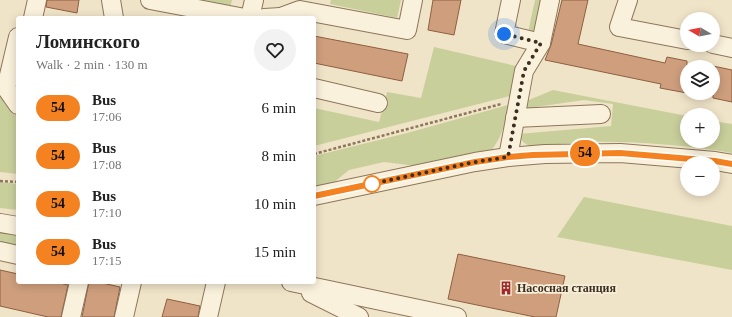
<!DOCTYPE html>
<meta charset="utf-8">
<style>
:root{--surface:#fff;--page:#f2f2f2;--text:#222;--muted:#767676}
body{margin:0;font-family:"Times New Roman",serif;background:var(--page);color:var(--text);height:100vh;display:flex;flex-direction:column;font-size:15px;white-space:nowrap}
*{box-sizing:border-box;margin:0}
p{font-size:13px;color:var(--muted)}
.icon{flex:none;width:22px;height:22px;fill:none;stroke:currentColor;stroke-width:2;stroke-linecap:round;stroke-linejoin:round}
.map{position:relative;flex:1;overflow:hidden}
.side{position:absolute;left:16px;top:16px;width:300px;height:268px;display:flex;flex-direction:column;background:var(--surface);border-radius:4px;box-shadow:0 2px 10px #0003}
.side>*{flex:none}
.badge{padding:0 8px;border-radius:13px;font-size:14px;line-height:26px}
.needle{width:26px;rotate:279deg}
.controls{position:absolute;left:680px;top:12px;display:grid;gap:8px}
.controls a{display:grid;place-items:center;width:40px;height:40px;border-radius:50%;background:var(--surface);box-shadow:0 2px 10px #0003;font-size:20px}
.you{position:absolute;width:20px;height:20px;margin:-10px;border:3px solid #fff;border-radius:50%;background:#1a73e8;box-shadow:0 0 0 6px #1a73e833}
.map>.badge{position:absolute;translate:-50% -50%;box-shadow:0 0 0 2px #fff}
.round{display:grid;place-items:center;flex:none;width:42px;height:42px;border-radius:21px;background:var(--page)}
.head{display:flex;align-items:center;justify-content:space-between;height:68px;padding:0 20px}
h1{font-size:19px;font-weight:600;line-height:30px}
ul{padding:0;list-style:none}
li{display:flex;align-items:center;gap:12px;height:48px;padding:0 20px}
li div{flex:1}
li b{display:block;font-size:15px}
li em{font-style:normal}
li .badge{min-width:44px;font-weight:700;text-align:center}
.map>svg:first-child{display:block}
</style>
<div class="map">
<svg width="732" height="317" viewBox="0 0 732 317">
<rect width="100%" height="100%" fill="#f0e4c8"/>
<g fill="#c9cf9b">
<polygon points="191,0 232,0 230,8"/>
<polygon points="331,0 401,0 397,18 330,4"/>
<polygon points="535,0 546,0 538,39 527,37"/>
<polygon points="434,47 516,66 510,96 314,146 314,108 379,122 387,92 421,98"/>
<polygon points="0,89 18,117 18,174 0,172"/>
<path d="M553 90 687 116V141H713V121L732 124V153C684 145 635 141 587 142 568 143 548 145 529 146L523 142 518 134 611 126 613 104 584 100 522 109 524 102Z"/>
<path d="M508 105C504 125 503 137 489 153L416 166 384 162 349 170 332 184 314 188V156L407 133Z"/>
<polygon points="0,182 18,184 18,210 0,208"/>
<polygon points="584,197 732,226 732,270 557,237"/>
<polygon points="0,232 18,234 18,249 0,245"/>
</g>
<g fill="#cf9f7d" stroke="#8d5f41">
<polygon points="47,0 79,0 77,13 46,7"/>
<polygon points="433,0 461,0 454,35 428,30"/>
<polygon points="562,0 588,0 578,44 665,63 667,57 687,61 687,93 660,88 661,84 545,60 551,45"/>
<polygon points="314,36 408,54 402,81 314,63"/>
<polygon points="713,66 732,70 732,102 713,98"/>
<polygon points="458,254 565,276 556,317 535,317 448,299"/>
<polygon points="0,270 18,274 18,282 56,282 68,285 61,317 48,317 0,306"/>
<polygon points="89,282 98,282 120,287 114,317 82,317"/>
<polygon points="167,299 200,306 198,317 162,317"/>
</g>
<g fill="none" stroke-linecap="round" stroke-linejoin="round">
<g stroke="#8d765c" stroke-width="20">
<g id="minor">
<polyline points="111,0 114,18"/>
<polyline points="150,0 245,18"/>
<polyline points="511,0 504,34 541,43"/>
<polyline points="628,0 619,27 687,40"/>
<polyline points="33,18 37,0"/>
<polyline points="250,18 254,0"/>
<polyline points="264,18 281,17"/>
<polyline points="281,18 281,17 300,10 407,30 413,0"/>
<polyline points="18,37 6,88 18,105"/>
<polyline points="713,44 732,48"/>
<polyline points="314,88 378,103"/>
<polyline points="515,118 601,114"/>
<polyline points="508,157 524,71 541,43 550,0"/>
<polyline points="314,196 475,162 508,157 545,154 620,153 715,161 732,164"/>
<polyline points="0,223 18,226"/>
<polyline points="0,251 18,255"/>
<polyline points="291,282 457,317"/>
<polyline points="311,293 359,317"/>
<polyline points="71,317 79,282"/>
<polyline points="124,317 132,282"/>
<polyline points="208,317 216,282"/>
</g>
</g>
<g stroke="#8d765c" stroke-width="2.5" stroke-dasharray="3 2" stroke-linecap="butt">
<polyline points="314,154 501,104"/>
<polyline points="0,181 18,182"/>
</g>
<use href="#minor" stroke="#faf1dc" stroke-width="18"/>
</g>
<g fill="none" stroke-linecap="round" stroke-linejoin="round">
<g stroke="#fff" stroke-width="9">
<polyline id="line" points="314,196 475,162 508,157 533,155 620,153 715,161 732,164"/>
</g>
<use href="#line" stroke="#f58220" stroke-width="6"/>
<polyline stroke="#3d2e20" stroke-width="4" stroke-dasharray="0 7.2" points="372,184 371,184 475,162 508,157 524,71 541,43 504,34"/>
</g>
<defs>
<g id="building-bare" transform="scale(1.08)"><path d="M-4-6H4V6H1V3H-1V6H-4ZM-2.5-4.3h1.7v1.8h-1.7ZM.8-4.3h1.7v1.8H.8ZM-2.5-1h1.7V.8h-1.7ZM.8-1h1.7V.8H.8Z" fill="#9e2a2b" stroke="#f7eed8" stroke-width="2.5" paint-order="stroke"/></g>
</defs>
<g fill-rule="evenodd">
<use href="#building-bare" x="506" y="288"/>
</g>
<circle fill="#fff" stroke="#f58220" stroke-width="2" cx="372" cy="184" r="8"/>
<g text-anchor="middle" dominant-baseline="central" stroke-width="3.5" stroke-linejoin="round" paint-order="stroke">
<g font-size="12" font-weight="bold" fill="#3d2e20" stroke="#f7eed8" text-anchor="start">
<text x="517" y="288">Насосная станция</text>
</g>
</g>
</svg>
<div class="controls">
<a><svg class="needle" viewBox="-14 -14 28 28"><path d="M0-13l5 13h-10z" fill="#e53935"/><path d="M0 13l5-13h-10z" fill="#767676"/></svg></a>
<a><svg class="icon" aria-label="layers" viewBox="0 0 24 24"><path d="M12 4l9 5-9 5-9-5zM3 14l9 5 9-5"/></svg></a>
<a>+</a>
<a>−</a>
</div>
<div class="you" style="left:504px;top:34px"></div>
<b class="badge" style="left:585px;top:153px;background:#f58220;color:#111">54</b>
<section class="side">
<div class="head"><div><h1>Ломинского</h1><p>Walk · 2 min · 130 m</p></div><a class="round"><svg class="icon" aria-label="heart" viewBox="0 0 24 24"><path d="M12 20l-8-8c-3-5 5-10 8-4 3-6 11-1 8 4z"/></svg></a></div>
<ul>
<li><span class="badge" style="background:#f58220;color:#111">54</span><div><b>Bus</b><p>17:06</p></div><em>6 min</em></li>
<li><span class="badge" style="background:#f58220;color:#111">54</span><div><b>Bus</b><p>17:08</p></div><em>8 min</em></li>
<li><span class="badge" style="background:#f58220;color:#111">54</span><div><b>Bus</b><p>17:10</p></div><em>10 min</em></li>
<li><span class="badge" style="background:#f58220;color:#111">54</span><div><b>Bus</b><p>17:15</p></div><em>15 min</em></li>
</ul>
</section>
</div>
